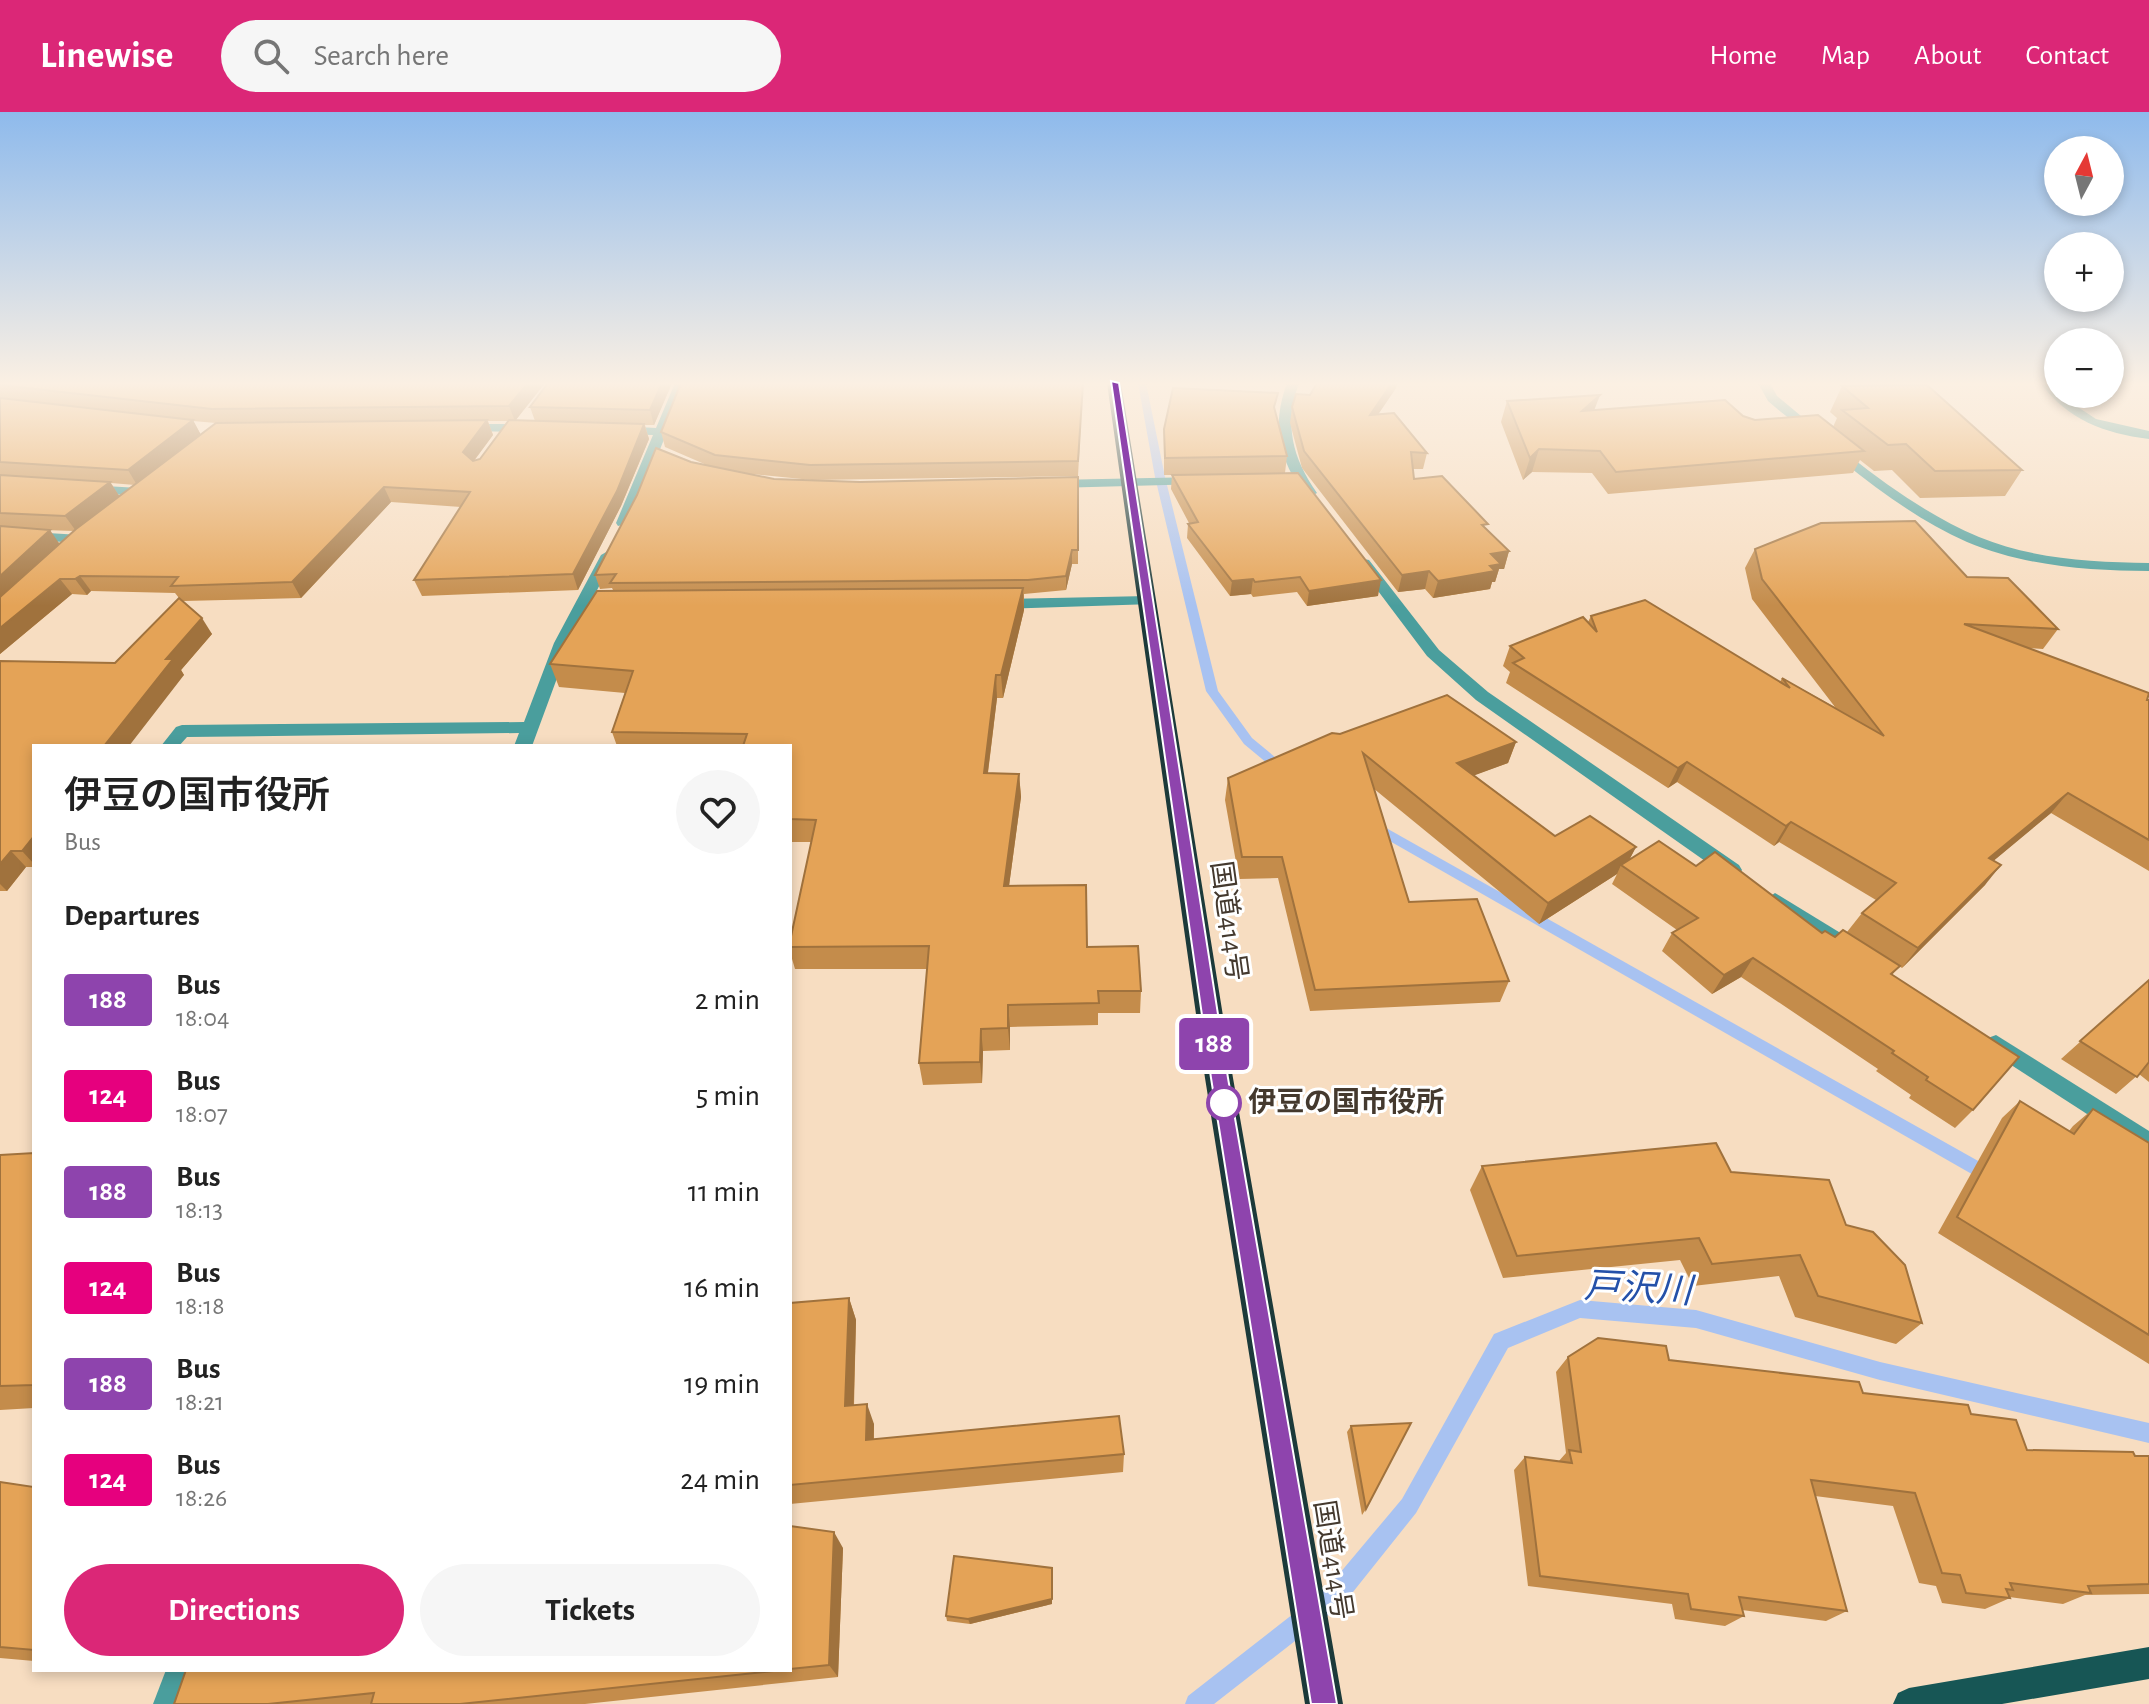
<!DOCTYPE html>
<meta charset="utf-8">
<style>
:root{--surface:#fff;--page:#f6f6f6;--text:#222;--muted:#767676;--accent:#db2777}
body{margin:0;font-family:"Alegreya Sans","Noto Sans JP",sans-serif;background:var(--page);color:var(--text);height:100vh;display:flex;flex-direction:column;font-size:30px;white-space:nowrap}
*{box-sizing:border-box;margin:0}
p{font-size:26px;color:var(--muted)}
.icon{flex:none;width:44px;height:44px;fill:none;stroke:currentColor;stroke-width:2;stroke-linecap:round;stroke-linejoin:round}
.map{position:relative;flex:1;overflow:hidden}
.sheet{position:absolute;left:32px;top:632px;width:760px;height:928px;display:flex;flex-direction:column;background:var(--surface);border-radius:0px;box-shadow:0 4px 12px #0003}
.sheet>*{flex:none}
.badge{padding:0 16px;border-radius:6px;font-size:28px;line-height:52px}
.needle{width:52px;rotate:7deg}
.tools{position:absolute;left:2044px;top:24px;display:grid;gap:16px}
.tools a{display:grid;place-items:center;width:80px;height:80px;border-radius:50%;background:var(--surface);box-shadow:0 4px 12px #0003;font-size:40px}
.map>.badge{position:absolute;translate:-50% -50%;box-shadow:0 0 0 4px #fff}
h2{padding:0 32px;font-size:30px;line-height:72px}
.round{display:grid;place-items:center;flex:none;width:84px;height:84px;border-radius:42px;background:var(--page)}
.summary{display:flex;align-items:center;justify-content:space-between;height:136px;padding:0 32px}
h1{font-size:38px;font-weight:600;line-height:60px}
.primary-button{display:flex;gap:16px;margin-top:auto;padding:16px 32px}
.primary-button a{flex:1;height:92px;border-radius:48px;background:var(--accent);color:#fff;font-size:32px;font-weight:600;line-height:92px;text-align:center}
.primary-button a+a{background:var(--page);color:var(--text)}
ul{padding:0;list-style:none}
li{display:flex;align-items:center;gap:24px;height:96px;padding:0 32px}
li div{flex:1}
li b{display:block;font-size:30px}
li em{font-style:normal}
li .badge{min-width:88px;font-weight:700;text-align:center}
header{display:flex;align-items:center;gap:48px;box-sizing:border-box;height:112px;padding:0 40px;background:var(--accent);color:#fff}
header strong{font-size:38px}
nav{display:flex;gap:44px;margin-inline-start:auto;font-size:28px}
.search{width:560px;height:72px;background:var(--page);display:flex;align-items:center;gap:20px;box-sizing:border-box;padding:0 28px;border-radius:44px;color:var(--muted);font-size:30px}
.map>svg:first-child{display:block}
</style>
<header>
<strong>Linewise</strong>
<div class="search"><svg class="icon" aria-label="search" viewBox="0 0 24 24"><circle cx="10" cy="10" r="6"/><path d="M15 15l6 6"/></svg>Search here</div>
<nav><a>Home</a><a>Map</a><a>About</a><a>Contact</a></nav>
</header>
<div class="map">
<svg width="2149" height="1592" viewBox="0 0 2149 1592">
<rect width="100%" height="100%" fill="#f7ddc1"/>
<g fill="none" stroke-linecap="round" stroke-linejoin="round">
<g fill="#a8c2f1" fill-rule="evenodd">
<polygon points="1138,271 1146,271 1165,365 1218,579 1252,626 1287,655 1289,658 1287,661 1279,661 1244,632 1206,579 1155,365"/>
<polygon points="1372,708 1996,1059 1998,1064 1996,1069 1990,1072 1984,1069 1367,716 1365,713"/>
<polygon points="1580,1188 1696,1198 1880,1250 2149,1311 2149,1331 1880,1268 1696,1216 1580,1206 1508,1236 1416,1401 1345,1490 1214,1592 1185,1592 1188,1584 1329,1474 1402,1387 1494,1222"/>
</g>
<g fill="#4a9e9d" fill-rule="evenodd">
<polygon points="675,271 687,271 630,411 618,414 616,411 653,323 621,322 615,318 621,314 656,316"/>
<path d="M1287 271H1299C1284 313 1292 345 1317 381L1310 385 1305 384C1279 346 1271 315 1287 271Z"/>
<path d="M1758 271H1770L1777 284C1838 335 1905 394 1979 425 2032 447 2092 450 2149 451V459C2089 459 2024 454 1967 430 1897 399 1840 346 1781 300L1768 289Z"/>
<path d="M2040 271H2052L2058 282 2096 307 2149 319V327C2103 321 2069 308 2040 271Z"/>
<polygon points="465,312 529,312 535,316 529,320 461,319 461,313"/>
<polygon points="1198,365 1205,369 1203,372 1054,376 1047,372 1054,368"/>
<polygon points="88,373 139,376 146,380 139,384 83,380 81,377"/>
<polygon points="0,418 80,423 87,427 80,431 0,426"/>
<polygon points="608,439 615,443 570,531 532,634 514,634 519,621 187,625 179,634 161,634 176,615 182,613 524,610 554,531 601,443"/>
<polygon points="1364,447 1369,448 1439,538 1488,580 1739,753 1742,758 1739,763 1725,763 1476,588 1427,544 1357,451"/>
<polygon points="1148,484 1156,489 1153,492 1000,497 992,492 1000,487"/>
<polygon points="1775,781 1852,828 1855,834 1852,840 1838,840 1768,793 1765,788"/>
<polygon points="1996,923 2149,1019 2149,1042 1988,938 1985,932 1988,926"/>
<polygon points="166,1558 198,1558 185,1592 153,1592"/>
</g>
<polygon fill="#175655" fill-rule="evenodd" points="2149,1535 2149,1567 2002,1592 1893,1592 1898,1581 1909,1576"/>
<polygon fill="#1c3a3a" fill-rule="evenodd" points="1107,271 1121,271 1233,966 1343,1592 1305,1592 1205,966"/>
</g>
<g fill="#c48c4b" fill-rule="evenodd">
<path d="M0 271H545L515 309H535L530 295 672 271 654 313H645L649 327 621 394 578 478 422 484 414 468 461 395 391 390 301 486 183 489 212 522 181 558 184 563 34 634V755H26L7 779H0V549L115 551 179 486 175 481 91 479 87 483 72 482 0 542ZM193 309 216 311 201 323ZM488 309H509L480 347 474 349 493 323ZM111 371 135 373 119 384ZM44 418 74 419 60 432Z"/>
<polygon points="1083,271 1078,364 812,368 742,361 774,367 860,370 1078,365 1078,452 1072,452 1066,478 1024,482 1024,498 1003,586 997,586 988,661 1019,662 1021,685 1009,774 1087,835 1141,879 1140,901 1098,901 1098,913 1010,915 1010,938 983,939 982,971 923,973 919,951 927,857 795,857 790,840 790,829 811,730 790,730 790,634 617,634 612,620 625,581 559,575 550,552 613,478 612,476 600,477 595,463 691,350 709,354 665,335 661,320"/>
<polygon points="1317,271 1397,271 1396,276 1378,302 1427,341 1423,357 1413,357 1414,367 1487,417 1509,439 1504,457 1499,457 1495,470 1492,470 1490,477 1433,486 1425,477 1398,480 1302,356 1290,311 1292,295 1310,283"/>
<polygon points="1842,274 2022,358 2005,384 1920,386 1892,358 1874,359 1860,348 1853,361 1608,382 1592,361 1532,360 1523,368 1501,310 1507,289 1595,298 1743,304 1755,308 1833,315 1837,306 1830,300"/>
<polygon points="1275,300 1287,344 1285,361 1378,484 1307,494 1297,480 1253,485 1251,482 1230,484 1187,426 1188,412 1189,411 1171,377 1172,363 1164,363 1164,317"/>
<polygon points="1755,437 1967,465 2058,517 2043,537 2028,536 2149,588 2149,759 2051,701 1994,748 1985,773 1902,856 1899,854 1892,863 1973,998 1955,1016 1909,986 1911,983 1876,959 1878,957 1741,865 1712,882 1662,839 1672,821 1677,818 1612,772 1617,762 1539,812 1373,676 1409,790 1509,869 1500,890 1310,899 1278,766 1239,767 1225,688 1228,666 1332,621 1516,630 1508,651 1474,663 1555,724 1636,735 1629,748 1696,754 1822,821 1835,825 1847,820 1862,801 1876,788 1779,730 1774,734 1677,670 1668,676 1506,571 1510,560 1503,554 1510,534 1588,510 1591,504 1780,570 1782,566 1835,595 1752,487 1745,456"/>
<polygon points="2149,868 2149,970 2139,962 2116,982 2061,947"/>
<polygon points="2020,989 2069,1019 2073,1014 2093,997 2149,1031 2149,1252 1938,1121 2002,1006"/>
<polygon points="34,1041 34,1296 0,1298 0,1043"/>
<polygon points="1482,1054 1731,1060 1846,1113 1922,1211 1896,1232 1795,1205 1779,1164 1693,1174 1680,1148 1503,1166 1470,1078"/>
<polygon points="849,1186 856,1208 854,1294 874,1312 874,1327 1124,1342 1123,1360 790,1392 790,1191"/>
<polygon points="1568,1245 1669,1248 1863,1281 1971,1302 2027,1338 2149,1344 2149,1482 2085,1483 2063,1492 2009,1485 2010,1486 1985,1497 1942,1491 1936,1474 1919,1471 1893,1394 1815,1384 1847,1499 1826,1509 1742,1498 1744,1504 1725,1514 1675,1507 1672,1492 1528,1474 1514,1358 1525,1345 1558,1350 1566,1341 1556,1260"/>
<polygon points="1351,1314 1366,1397 1362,1403 1347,1320"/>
<polygon points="0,1370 34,1375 34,1549 0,1546"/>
<polygon points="790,1414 843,1436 838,1565 585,1592 174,1592 186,1558 790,1558"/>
<polygon points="1052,1492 970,1512 947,1509 946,1504"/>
</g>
<g fill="#a0723d">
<polygon points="528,271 545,271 515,309 509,294"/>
<polygon points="662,271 672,271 654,313 650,298"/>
<polygon points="1392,271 1397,271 1396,276 1367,319 1370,303"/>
<polygon points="1600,283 1592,304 1582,299"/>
<polygon points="193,308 201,323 137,373 128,358"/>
<polygon points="487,308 493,323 469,355 463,340"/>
<polygon points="644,312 649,327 621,394 578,478 573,462"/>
<polygon points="1539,337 1532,360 1523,368 1530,346"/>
<polygon points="110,370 120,385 76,419 65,404"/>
<polygon points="384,375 391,390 301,486 292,470"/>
<polygon points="50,418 61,434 0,491 0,464"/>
<polygon points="1072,438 1072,452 1066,478 1066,464"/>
<polygon points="1509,439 1504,457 1499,457 1495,470 1492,470 1490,477 1433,486 1438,469 1491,442"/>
<polygon points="1429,459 1425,477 1398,480 1402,463"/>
<polygon points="80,464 91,479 87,483 75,467"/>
<polygon points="60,467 72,482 0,542 0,516"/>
<polygon points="1253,467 1251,482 1230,484 1232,469"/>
<polygon points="1381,468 1378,484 1307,494 1309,479"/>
<polygon points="1023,476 1024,498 1003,586 1001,563"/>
<polygon points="202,506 212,522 181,558 184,563 129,634 104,634 166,547"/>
<polygon points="996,563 997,586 985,683 984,661"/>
<polygon points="1516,630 1508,651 1451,672 1457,651"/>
<polygon points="1687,650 1677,670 1668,676 1678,656"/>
<polygon points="1019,662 1021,685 1006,796 1004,774"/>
<polygon points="2068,681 2051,701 1973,766 1989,746"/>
<polygon points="1791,710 1779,730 1774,734 1786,714"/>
<polygon points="34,724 34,752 22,739"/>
<polygon points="1636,735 1625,756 1621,753 1617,762 1539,812 1548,791"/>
<polygon points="11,739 26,755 7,779 0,772 0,752"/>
<polygon points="2001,753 1985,773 1902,856 1918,836"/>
<polygon points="1753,846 1741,865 1712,882 1724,863"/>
<polygon points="1008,893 1010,915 1010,938 1008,916"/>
<polygon points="981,917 983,939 982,971 980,950"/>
<polygon points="849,1186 856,1208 853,1314 845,1294"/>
<polygon points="867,1292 874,1312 873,1347 866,1328"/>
<polygon points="834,1420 843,1436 838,1565 829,1553"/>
<polygon points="1052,1456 1052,1492 970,1512 968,1507"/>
</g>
<g fill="#e4a357" stroke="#a0723d" stroke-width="2">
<polygon points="0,271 528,271 509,294 212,297 0,273"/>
<polygon points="548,271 662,271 650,298 530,295"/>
<polygon points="681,271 1083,271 1078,349 810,353 715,343 661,320"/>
<polygon points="1317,271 1392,271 1370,303 1394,301 1427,341 1411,340 1414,367 1442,364 1488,412 1482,413 1509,439 1491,442 1501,452 1490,454 1495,459 1438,469 1429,459 1402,463 1304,339 1292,295 1296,282 1310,283"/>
<polygon points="1927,273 2022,358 1935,359 1906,332 1888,333 1842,298 1868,296 1842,274"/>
<polygon points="1173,276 1278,281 1274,295 1287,344 1165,346 1164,317"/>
<polygon points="1600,283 1582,299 1725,288 1743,304 1755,308 1818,303 1864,339 1616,360 1600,339 1539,337 1530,346 1507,289"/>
<polygon points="0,286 193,308 128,358 0,350"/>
<polygon points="487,308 463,340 473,349 480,347 509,308 644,312 617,379 573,462 414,468 470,380 384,375 292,470 171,474 178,465 80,464 75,467 60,467 0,516 0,485 76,417 216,311"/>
<polygon points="656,336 691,350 774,367 860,370 1078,365 1078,438 1072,438 1066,464 1028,468 610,471 616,462 595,463 637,383"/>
<polygon points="1298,361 1381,468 1309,479 1300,465 1255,470 1253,467 1232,469 1188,412 1198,410 1172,363"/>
<polygon points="0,363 110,370 65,404 0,401"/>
<polygon points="1915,409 1967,465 2008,466 2058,517 1964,512 2149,581 2147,588 2149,588 2149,728 2068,681 1989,746 2001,753 1918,836 1862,801 1896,771 1791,710 1786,714 1687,650 1678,656 1513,551 1524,546 1510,534 1583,505 1597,520 1591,504 1645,488 1790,576 1782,566 1884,624 1762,467 1755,437 1821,411"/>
<polygon points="0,414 50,418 0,464"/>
<polygon points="1023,476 1001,563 996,563 984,661 1019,662 1004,774 1086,773 1087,835 1138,834 1141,879 1098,879 1099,891 1008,893 1008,916 981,917 980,950 919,951 929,834 790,835 790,829 816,708 790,707 790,634 743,634 747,622 612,620 633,559 550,552 597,479"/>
<polygon points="179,486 202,506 166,547 173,547 104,634 34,634 34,724 22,739 11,739 0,752 0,549 115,551"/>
<polygon points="1447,583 1516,630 1457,651 1555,724 1590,704 1636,735 1548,791 1363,641 1409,790 1477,787 1509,869 1315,878 1282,745 1242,745 1228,666 1332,621 1340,622"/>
<polygon points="1659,729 1696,754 1715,740 1822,821 1825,819 1835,825 1843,818 1900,854 1891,862 2019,945 1973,998 1926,968 1928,965 1892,941 1894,939 1753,846 1724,863 1672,821 1698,806 1621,753"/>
<polygon points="2149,868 2149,950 2137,965 2080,929"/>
<polygon points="2020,989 2074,1022 2093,997 2149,1031 2149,1223 1957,1105"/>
<polygon points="1716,1031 1731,1060 1829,1068 1846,1113 1873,1120 1905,1153 1922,1211 1818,1184 1800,1143 1712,1152 1699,1126 1517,1144 1482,1054"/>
<polygon points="34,1041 34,1273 0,1274 0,1043"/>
<polygon points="849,1186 845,1294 867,1292 866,1328 1119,1304 1124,1342 790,1373 790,1191"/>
<polygon points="1598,1226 1666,1234 1669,1248 1859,1270 1863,1281 1968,1293 1971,1302 2016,1308 2027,1338 2133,1340 2135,1344 2149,1344 2149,1472 2088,1474 2091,1481 2010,1471 2013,1478 2006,1477 2010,1486 1966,1481 1960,1463 1942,1461 1915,1381 1811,1368 1847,1499 1739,1485 1744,1504 1691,1497 1688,1482 1540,1464 1525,1345 1572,1351 1569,1338 1581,1340 1568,1245"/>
<polygon points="1411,1311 1366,1397 1351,1314"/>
<polygon points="0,1370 34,1375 34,1538 0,1535"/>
<polygon points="790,1414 834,1420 829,1553 790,1557"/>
<polygon points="954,1444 1052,1456 1052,1487 968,1507 946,1504"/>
<polygon points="186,1558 783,1558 460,1592 371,1592 374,1581 268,1592 174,1592"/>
</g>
<linearGradient id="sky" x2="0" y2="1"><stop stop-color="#8ebaec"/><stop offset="0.55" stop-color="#fbf0e3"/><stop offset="1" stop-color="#fbf0e3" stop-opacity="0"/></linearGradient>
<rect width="2149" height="494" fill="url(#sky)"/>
<polygon fill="#8e44ad" stroke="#fff" stroke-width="2" points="1111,269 1119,271 1228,966 1337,1592 1311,1592 1211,966"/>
<circle fill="#fff" stroke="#8e44ad" stroke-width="4" cx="1224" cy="991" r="16"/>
<g text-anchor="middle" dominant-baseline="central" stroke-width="6" stroke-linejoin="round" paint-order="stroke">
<g font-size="28" fill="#44392e" stroke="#fff">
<text transform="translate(1228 809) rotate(82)">国道414号</text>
<text transform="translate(1332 1448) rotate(81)">国道414号</text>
</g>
<g font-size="28" font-weight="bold" fill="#44392e" stroke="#fff" text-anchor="start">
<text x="1248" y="991">伊豆の国市役所</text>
</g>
<g font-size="36" font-style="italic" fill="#2451a9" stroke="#fff">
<text transform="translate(1638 1177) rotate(3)">戸沢川</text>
</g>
</g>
</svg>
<div class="tools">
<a><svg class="needle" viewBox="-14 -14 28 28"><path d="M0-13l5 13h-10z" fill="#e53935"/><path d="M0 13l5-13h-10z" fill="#767676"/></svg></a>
<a>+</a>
<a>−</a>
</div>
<b class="badge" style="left:1214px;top:932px;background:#8e44ad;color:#fff">188</b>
<section class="sheet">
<div class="summary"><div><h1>伊豆の国市役所</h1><p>Bus</p></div><a class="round"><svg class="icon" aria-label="heart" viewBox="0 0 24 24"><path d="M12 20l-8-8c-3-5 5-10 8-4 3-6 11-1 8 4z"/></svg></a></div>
<h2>Departures</h2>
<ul>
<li><span class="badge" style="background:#8e44ad;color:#fff">188</span><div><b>Bus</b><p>18:04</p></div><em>2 min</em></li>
<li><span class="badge" style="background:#e6007e;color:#fff">124</span><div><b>Bus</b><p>18:07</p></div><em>5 min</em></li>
<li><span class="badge" style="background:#8e44ad;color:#fff">188</span><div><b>Bus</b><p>18:13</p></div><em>11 min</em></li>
<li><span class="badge" style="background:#e6007e;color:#fff">124</span><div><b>Bus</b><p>18:18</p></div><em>16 min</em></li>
<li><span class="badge" style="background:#8e44ad;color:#fff">188</span><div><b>Bus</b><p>18:21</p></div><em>19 min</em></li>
<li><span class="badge" style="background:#e6007e;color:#fff">124</span><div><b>Bus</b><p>18:26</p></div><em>24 min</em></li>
</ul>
<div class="primary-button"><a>Directions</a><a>Tickets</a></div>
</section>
</div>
